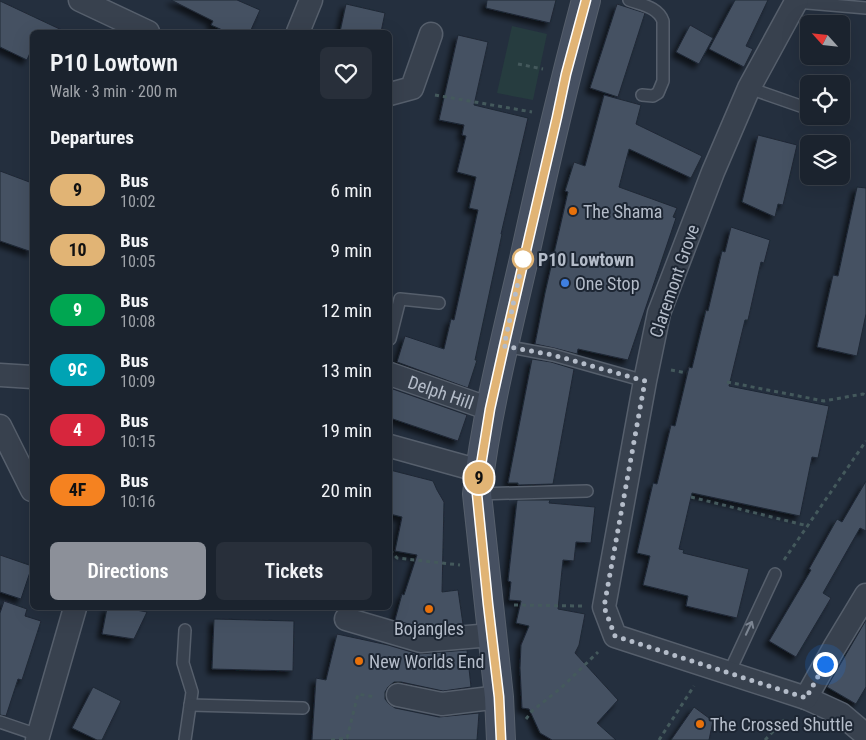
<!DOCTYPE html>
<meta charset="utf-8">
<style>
:root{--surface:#1b232e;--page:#282f3a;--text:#f1f3f6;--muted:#a0a4aa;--line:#39404a;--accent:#8c9099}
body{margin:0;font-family:"Roboto Condensed",sans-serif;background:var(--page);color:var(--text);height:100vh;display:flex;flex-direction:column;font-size:19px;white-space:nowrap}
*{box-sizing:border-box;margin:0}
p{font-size:16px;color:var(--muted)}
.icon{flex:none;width:28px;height:28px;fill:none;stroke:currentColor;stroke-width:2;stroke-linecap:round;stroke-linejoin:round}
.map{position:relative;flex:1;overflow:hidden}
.sheet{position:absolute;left:30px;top:30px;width:362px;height:580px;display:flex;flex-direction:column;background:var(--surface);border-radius:8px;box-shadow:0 5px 20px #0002,0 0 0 1px var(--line)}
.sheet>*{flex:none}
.badge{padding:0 10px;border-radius:16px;font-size:18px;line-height:32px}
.needle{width:32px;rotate:297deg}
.fabs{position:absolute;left:800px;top:15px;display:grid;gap:10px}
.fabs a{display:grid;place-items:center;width:50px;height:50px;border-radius:8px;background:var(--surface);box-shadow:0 5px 20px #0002,0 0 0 1px var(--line);font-size:25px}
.you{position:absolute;width:25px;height:25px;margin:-12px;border:4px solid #fff;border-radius:50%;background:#1a73e8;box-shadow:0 0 0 8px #1a73e833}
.map>.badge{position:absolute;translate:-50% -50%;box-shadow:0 0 0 2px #fff}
h2{padding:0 20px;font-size:19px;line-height:45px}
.round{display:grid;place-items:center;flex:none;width:52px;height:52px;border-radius:8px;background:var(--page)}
.head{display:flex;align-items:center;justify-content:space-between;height:85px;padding:0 20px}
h1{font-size:24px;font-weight:600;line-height:38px}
.cta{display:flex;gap:10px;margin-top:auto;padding:10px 20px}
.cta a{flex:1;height:58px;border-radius:8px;background:var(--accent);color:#fff;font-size:20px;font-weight:600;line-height:58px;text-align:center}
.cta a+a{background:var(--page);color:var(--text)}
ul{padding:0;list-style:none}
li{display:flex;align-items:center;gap:15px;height:60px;padding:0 20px}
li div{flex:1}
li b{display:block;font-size:19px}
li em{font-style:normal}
li .badge{min-width:55px;font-weight:700;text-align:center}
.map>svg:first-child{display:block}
</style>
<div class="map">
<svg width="866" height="740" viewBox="0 0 866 740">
<defs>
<filter id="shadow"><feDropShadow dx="-4.5" dy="4.5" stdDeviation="2.5" flood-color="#0009"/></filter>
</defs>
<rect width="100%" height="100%" fill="#242f3e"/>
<polygon fill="#263c3f" points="512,26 547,34 533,100 497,93"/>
<g fill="#455162" stroke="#1f2835" filter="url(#shadow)">
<polygon points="171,0 237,0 260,10 250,32 227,32 211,25 213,21"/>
<polygon points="487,0 556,0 550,23 486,8"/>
<polygon points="735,0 768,0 746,46 753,49 744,67 709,49"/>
<polygon points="0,1 66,32 32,32 32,48 27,60 0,47"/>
<polygon points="346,4 385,13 381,32 340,32"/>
<polygon points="617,4 645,13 618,97 590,88"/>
<polygon points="690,25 713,38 699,64 676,52"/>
<polygon points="458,35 488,42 474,105 528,118 501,234 502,234 475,360 477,360 468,388 397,362 405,336 444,349 451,319 454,320 478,210 469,208 476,177 457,172 466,136 462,135 464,125 439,120"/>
<polygon points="604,95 641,105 636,124 702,156 691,178 629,149 619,187 677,208 673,217 676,218 628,360 578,349 577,354 554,348 535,344 545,293 568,192 565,191 574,162 585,166"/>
<polygon points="758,135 797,145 783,205 778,204 775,217 742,202"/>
<polygon points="0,171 32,183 32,252 0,241"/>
<polygon points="857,187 866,188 866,314 857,356 817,347 833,275 838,276"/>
<polygon points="731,227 770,240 764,263 761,262 748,320 745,320 729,386 829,406 818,458 812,457 800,516 692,493 679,549 684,550 683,553 749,569 737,618 686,606 688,596 643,585 650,556 637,553 653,483 657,484 671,425 675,426 689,367 692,368 706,310 708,311 722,251 725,252"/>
<polygon points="532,359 551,362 574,369 553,484 518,485 518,483 508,483"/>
<polygon points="390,388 467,415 458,441 390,418"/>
<polygon points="390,470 433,481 437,490 444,502 442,592 458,590 463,624 422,628 395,620 402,594 404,595 417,555 395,551 402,517 390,514"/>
<polygon points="866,481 866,531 860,528 823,593 831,598 796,657 769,641 811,570 809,569 837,519 842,522"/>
<polygon points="517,500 550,500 549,503 595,507 591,543 576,542 574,561 563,560 558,609 585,614 579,645 575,653 618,700 597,723 616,740 552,740 540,733 529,709 522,708 520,668 521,645 529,626 516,623 521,601 509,600 511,582 508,581"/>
<polygon points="0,555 32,566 21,599 0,592"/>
<polygon points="4,601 27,609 25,616 41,621 22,680 18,679 6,716 0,715 0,613"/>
<polygon points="107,608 125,608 147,612 134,639 102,634"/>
<polygon points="214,619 294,621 293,671 212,669"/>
<polygon points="866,620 866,687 856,704 827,687"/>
<polygon points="337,634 388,645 418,654 467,650 471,687 443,691 401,682 394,682 388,687 385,692 385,699 389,704 395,708 439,717 479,713 477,740 312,740 316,678 326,680"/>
<polygon points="93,687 121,701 102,740 97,740 72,728"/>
<polygon points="694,707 713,721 709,740 671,740"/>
</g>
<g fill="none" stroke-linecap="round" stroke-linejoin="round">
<g stroke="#565f6c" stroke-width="14">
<g id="lane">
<path d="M629 0C642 5 658 7 663 21V81L658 93 653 96 642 95"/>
<polyline points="796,2 866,8"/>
<polyline points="749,88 809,109"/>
<polyline points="390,339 400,299 439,303"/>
<polyline points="504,346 553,355 645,381"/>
<polyline points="477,494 587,491"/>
<polyline points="185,630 183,663 192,692 185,740"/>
<polyline points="729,673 775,574"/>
<polyline points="190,705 303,708"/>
<polyline points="0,722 38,735"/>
</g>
</g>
<g stroke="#565f6c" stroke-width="25">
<g id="street">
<polyline points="80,0 148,32"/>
<polyline points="797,0 749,88 713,172 659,313 645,381 604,607 615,636 806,698 841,714 866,735"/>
<polyline points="298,32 311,0"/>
<polyline points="390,94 412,88 431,34"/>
<path id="s1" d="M390 374 490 409"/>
<polyline points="0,375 32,377"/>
<polyline points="0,426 32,490"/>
<polyline points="390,446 480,471"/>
<polyline points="346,619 421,641 491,635"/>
<polyline points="398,695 442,704 499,697"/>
<polyline points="806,698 834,648 866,595"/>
<polyline points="37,740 75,608"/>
</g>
</g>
<g stroke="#565f6c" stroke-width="30">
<path id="secondary" d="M501 740 499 697 477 494C486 415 506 337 524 259 543 172 563 86 586 0"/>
</g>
<g stroke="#44595c" stroke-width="3" stroke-dasharray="4 4" stroke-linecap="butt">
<polyline points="518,64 543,69"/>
<polyline points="435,95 532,112"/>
<polyline points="671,370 687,373"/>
<polyline points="727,382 824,401 863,394 866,396"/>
<polyline points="691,497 808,526"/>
<polyline points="390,550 397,558 460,565"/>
<polyline points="784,560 866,441"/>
<polyline points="514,605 582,606"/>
<polyline points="526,719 532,711 561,688 598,652"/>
<polyline points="331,740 347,738 358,694 375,697"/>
<polyline points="659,740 694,686"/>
<polyline points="765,740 787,717"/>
</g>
<use href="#lane" stroke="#38414e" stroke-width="11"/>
<use href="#street" stroke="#38414e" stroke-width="22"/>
<use href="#secondary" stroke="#465061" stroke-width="28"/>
</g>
<defs><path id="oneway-shaft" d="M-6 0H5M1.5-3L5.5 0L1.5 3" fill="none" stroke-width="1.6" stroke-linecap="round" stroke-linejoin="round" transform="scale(1.25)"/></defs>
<use stroke="#7c8592" href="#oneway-shaft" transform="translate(749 628) rotate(-65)"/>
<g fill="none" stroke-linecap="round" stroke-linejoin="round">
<g stroke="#fff" stroke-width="11">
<polyline id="line" points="501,740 499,697 488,604 477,494 480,471 490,409 504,346 557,117 566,74 586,0"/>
</g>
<use href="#line" stroke="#e1b475" stroke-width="8"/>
<polyline stroke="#b4bcc9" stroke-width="5" stroke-dasharray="0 9" points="523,259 504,346 553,355 645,381 604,607 615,636 806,698 825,664"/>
</g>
<g fill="#e8710a" stroke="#1d2633" stroke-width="2">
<circle cx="573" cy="211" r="5"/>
<circle cx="429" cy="609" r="5"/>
<circle cx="359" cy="661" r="5"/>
<circle cx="700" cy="724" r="5"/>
</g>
<circle fill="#fff" stroke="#e1b475" stroke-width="2.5" cx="523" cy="259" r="10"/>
<circle fill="#3f7fe0" stroke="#1d2633" stroke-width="2" cx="565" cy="283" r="5"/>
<g text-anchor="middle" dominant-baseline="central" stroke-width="4" stroke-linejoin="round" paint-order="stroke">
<g font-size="18" fill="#b4bcc9" stroke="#1d2633" text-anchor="start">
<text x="583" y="211">The Shama</text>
<text x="575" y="283">One Stop</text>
<text x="429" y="628" text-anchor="middle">Bojangles</text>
<text x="369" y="661">New Worlds End</text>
<text x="710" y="724">The Crossed Shuttle</text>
</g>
<g font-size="18" font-weight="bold" fill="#b4bcc9" stroke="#1d2633" text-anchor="start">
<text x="538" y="259">P10 Lowtown</text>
</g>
<g font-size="18" fill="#b4bcc9" stroke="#1d2633">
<text transform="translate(674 281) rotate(-71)">Claremont Grove</text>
<text stroke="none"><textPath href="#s1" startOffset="54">Delph Hill</textPath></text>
</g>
</g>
</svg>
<div class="fabs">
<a><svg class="needle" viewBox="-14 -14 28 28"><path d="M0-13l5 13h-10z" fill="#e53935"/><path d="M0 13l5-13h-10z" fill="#a0a4aa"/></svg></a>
<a><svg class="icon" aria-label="locate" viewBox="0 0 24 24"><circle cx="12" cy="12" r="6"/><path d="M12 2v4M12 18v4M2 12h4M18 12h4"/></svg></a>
<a><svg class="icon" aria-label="layers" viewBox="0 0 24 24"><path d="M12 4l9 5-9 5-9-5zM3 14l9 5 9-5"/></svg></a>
</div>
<div class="you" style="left:825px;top:664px"></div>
<b class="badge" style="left:479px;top:478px;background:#e1b475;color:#111">9</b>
<section class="sheet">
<div class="head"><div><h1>P10 Lowtown</h1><p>Walk · 3 min · 200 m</p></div><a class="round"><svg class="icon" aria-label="heart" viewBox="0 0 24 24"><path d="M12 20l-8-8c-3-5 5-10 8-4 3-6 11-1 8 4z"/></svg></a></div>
<h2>Departures</h2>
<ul>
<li><span class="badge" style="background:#e1b475;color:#111">9</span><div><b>Bus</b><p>10:02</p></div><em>6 min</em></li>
<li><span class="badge" style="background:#e1b475;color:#111">10</span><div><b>Bus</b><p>10:05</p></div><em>9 min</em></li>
<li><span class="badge" style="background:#00a651;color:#fff">9</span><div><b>Bus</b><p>10:08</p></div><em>12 min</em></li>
<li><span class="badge" style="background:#00a3b4;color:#fff">9C</span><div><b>Bus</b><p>10:09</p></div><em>13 min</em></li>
<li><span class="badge" style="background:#d7263d;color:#fff">4</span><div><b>Bus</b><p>10:15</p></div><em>19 min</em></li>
<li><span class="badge" style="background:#f58220;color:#111">4F</span><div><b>Bus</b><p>10:16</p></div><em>20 min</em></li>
</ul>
<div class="cta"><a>Directions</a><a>Tickets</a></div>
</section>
</div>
